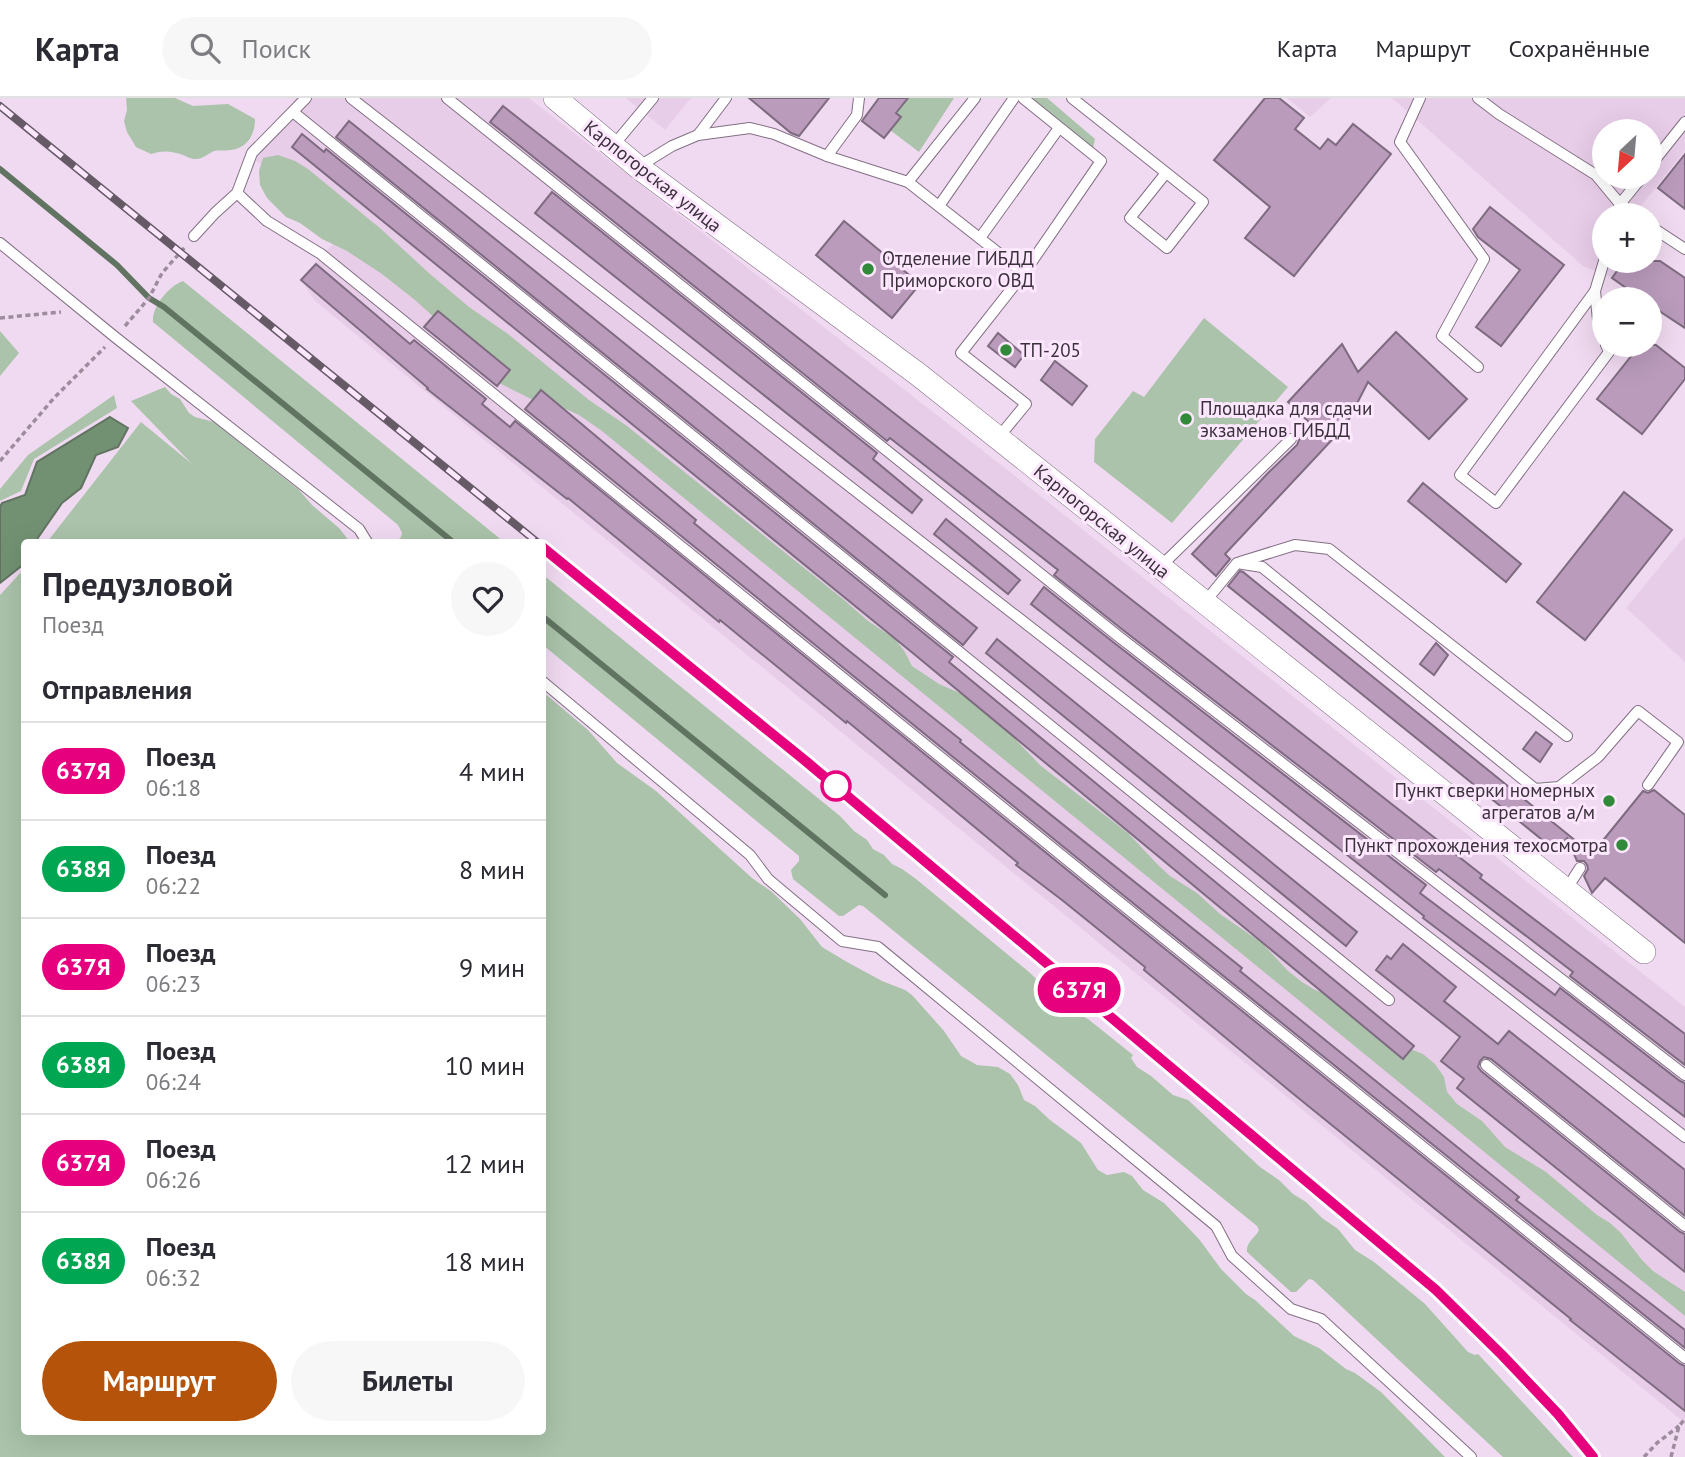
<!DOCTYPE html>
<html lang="ru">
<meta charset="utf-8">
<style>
:root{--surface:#fff;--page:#f7f7f7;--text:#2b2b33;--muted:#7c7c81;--line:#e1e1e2;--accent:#b45309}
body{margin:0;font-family:"PT Sans",sans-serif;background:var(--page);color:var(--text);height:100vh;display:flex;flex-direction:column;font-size:26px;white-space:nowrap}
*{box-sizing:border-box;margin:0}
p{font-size:23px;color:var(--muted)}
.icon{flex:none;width:38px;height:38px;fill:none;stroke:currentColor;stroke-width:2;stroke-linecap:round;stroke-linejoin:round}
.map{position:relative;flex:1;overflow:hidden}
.drawer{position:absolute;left:21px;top:441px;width:525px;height:896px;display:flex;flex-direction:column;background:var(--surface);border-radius:7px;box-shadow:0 7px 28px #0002}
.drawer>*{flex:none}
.badge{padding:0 14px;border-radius:23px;font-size:24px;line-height:46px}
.needle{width:46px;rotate:206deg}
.controls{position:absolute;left:1592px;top:21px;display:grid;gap:14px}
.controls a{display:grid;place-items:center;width:70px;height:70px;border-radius:50%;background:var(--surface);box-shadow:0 7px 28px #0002;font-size:35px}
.map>.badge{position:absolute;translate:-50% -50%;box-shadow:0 0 0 4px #fff}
h2{padding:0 21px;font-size:26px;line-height:63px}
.round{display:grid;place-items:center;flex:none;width:74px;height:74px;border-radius:37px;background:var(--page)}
.headline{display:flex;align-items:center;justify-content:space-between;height:119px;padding:0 21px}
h1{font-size:33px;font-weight:700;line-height:52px}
.action{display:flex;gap:14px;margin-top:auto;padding:14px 21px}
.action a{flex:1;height:80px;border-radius:42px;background:var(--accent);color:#fff;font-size:28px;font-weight:700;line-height:80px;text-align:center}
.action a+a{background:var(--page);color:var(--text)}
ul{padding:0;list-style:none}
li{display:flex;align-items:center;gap:21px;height:98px;padding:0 21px;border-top:2px solid var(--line)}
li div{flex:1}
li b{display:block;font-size:26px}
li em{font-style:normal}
li .badge{min-width:77px;font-weight:700;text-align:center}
header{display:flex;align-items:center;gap:42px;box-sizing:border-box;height:98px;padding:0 35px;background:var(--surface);border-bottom:2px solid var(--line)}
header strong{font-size:33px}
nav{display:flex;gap:38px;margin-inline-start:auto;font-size:24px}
.search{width:490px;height:63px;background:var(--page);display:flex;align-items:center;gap:18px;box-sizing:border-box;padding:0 24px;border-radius:38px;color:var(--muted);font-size:26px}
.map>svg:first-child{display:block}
</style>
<header>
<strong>Карта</strong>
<div class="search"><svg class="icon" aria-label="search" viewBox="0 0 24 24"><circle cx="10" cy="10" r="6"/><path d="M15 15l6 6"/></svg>Поиск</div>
<nav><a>Карта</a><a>Маршрут</a><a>Сохранённые</a></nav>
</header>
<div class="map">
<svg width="1685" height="1359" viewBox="0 0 1685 1359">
<rect width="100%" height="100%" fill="#f0daf1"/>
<g fill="#e8cde9" fill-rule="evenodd">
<polygon points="296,0 529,0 1005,370 1685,909 1685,1325 315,203 301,182 345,132 246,55 289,10"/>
<polygon points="626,0 691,0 665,32"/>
<polygon points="1287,0 1331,0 1310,19"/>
<path d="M1392 0H1685V52L1641 108 1640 117H1605V163H1624L1612 180 1583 168ZM1605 33H1650V79H1605Z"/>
<polygon points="1685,438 1685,564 1626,510"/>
</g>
<g fill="#aac3aa">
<path d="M126 0H175L193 8 228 6 255 21C255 37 247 50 231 52 225 53 219 52 214 53 207 56 202 62 194 61 192 61 185 58 183 57 172 53 163 52 151 56L136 49 127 34 124 23 127 12Z"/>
<polygon points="908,0 954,0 919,54 890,32 901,19 896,15"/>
<polygon points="1030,0 1047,0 1095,41 1093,50"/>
<polygon points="278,57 295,63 308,71 381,131 430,176 469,209 508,236 589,302 627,328 843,501 868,523 895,541 905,554 912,568 939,586 969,599 994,619 1041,668 1128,735 1159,768 1170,778 1197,795 1220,816 1262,845 1288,873 1302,884 1315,892 1330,897 1408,950 1423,956 1435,966 1444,979 1447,994 1457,1006 1482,1023 1505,1049 1546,1074 1597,1117 1610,1125 1621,1135 1642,1162 1653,1173 1685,1194 1685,1218 602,333 579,317 566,311 539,305 499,285 447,231 415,202 382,176 347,153 322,141 300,125 286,119 267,100 260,87 259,73 263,60"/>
<path d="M183 183 504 444H396L401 439 402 435 398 427 153 224C152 208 169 188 183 183Z"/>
<polygon points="1204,220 1288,289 1172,425 1094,364 1095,341 1133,293 1144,299"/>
<polygon points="0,233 19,255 0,278"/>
<polygon points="165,289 171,296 180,301 189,315 195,319 214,324 299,392 312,407 339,430 350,444 47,444 141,324 192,366 131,303"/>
<polygon points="114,297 117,310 34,361 21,393 0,403 0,391 28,357"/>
<polygon points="24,471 24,1334 542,1334 543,594 588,632 617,665 656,693 752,780 772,794 800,821 822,849 847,864 882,883 905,892 912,897 944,933 961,958 977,967 998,969 1010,976 1018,987 1024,1002 1035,1008 1050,1022 1081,1045 1098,1072 1107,1077 1124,1074 1132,1078 1143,1092 1164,1105 1199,1141 1221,1171 1246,1196 1255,1202 1294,1238 1319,1250 1346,1271 1355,1275 1381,1294 1445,1359 0,1359 0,497"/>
<path d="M542 476 840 718 854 733 867 742 873 751 884 757 892 766 902 771 916 781 1029 874 1051 895 1065 901 1077 915 1088 921 1133 957 1131 960 1137 969 1151 978 1173 997 1188 1002 1260 1069 1279 1082 1293 1096 1306 1104 1322 1120 1338 1131 1355 1152 1374 1164 1425 1206 1468 1254 1475 1257 1478 1256 1573 1359H1503L1313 1182 1309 1181 1296 1194H1291L1247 1154C1246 1144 1255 1140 1259 1132L1257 1128 863 808 859 807 843 818H839L793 781 791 772 799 763V758L543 547Z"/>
</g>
<polygon fill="#729172" stroke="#617462" stroke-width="2" points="110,319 128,330 118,349 96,357 81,390 62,405 35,444 24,444 24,466 0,485 0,409 2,405 25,397 37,364"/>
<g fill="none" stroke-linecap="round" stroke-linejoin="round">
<g stroke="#617462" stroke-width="6">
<polyline points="0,71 117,167 149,200 164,209 453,444"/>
<polyline points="542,518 885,797"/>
</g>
</g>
<g fill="#ba9bbc" stroke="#7e6b80" stroke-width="2">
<polygon points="749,0 829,0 799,38 791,35"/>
<polygon points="879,0 908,0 896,15 901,19 884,40 862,23"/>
<polygon points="1265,0 1279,0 1304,20 1295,31 1320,51 1328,41 1336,47 1353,26 1391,56 1294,178 1245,140 1270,109 1214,62"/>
<polygon points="503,8 1482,777 1480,780 1685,936 1685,967 1570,878 1573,874 1439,771 1436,774 1123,532 1054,477 1058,472 890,340 887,343 490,24"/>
<polygon points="349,23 977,530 963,547 336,39"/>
<polygon points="302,36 324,54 326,51 953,559 949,564 1414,948 1403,961 914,556 292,49"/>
<polygon points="1685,56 1685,111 1658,90"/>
<polygon points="552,94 877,355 873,361 922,402 912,415 535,115"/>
<polygon points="1490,109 1564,167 1501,248 1476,229 1520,172 1478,139 1473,131"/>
<polygon points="844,123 920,186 892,220 816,157"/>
<polygon points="1624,163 1660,163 1685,180 1685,230 1650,207 1650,201 1642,201 1612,180"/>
<polygon points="316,166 410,246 414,242 486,301 482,306 510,329 515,323 1082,784 1680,1266 1685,1268 1685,1313 1570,1222 1571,1221 1291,994 1144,872 1145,869 1062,802 1016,767 1018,765 847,623 846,625 720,522 719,524 568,400 567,401 427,291 428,290 301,182"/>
<polygon points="438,213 510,272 497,288 424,229"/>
<polygon points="1396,234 1467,301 1429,341 1368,284 1346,327 1225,456 1230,461 1216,478 1192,456 1268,375 1297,347 1299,342 1312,327 1288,304 1342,246 1358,274"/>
<polygon points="998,235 1024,257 1015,269 988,248"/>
<polygon points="1640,247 1656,247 1685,270 1685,281 1642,336 1597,301"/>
<polygon points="1055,263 1087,288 1072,307 1041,282"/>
<polygon points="541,292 696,422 694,425 848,552 961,642 960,644 1242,870 1240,873 1519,1099 1516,1102 1685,1232 1685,1250 1092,772 525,311"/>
<polygon points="1423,385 1521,466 1506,484 1408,403"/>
<polygon points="1624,394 1672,432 1585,542 1537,504"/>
<polygon points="946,421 1020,482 1008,496 934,436"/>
<polygon points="1240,473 1243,474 1592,756 1643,693 1648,695 1654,692 1685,717 1685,845 1605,780 1592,795 1584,778 1588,771 1587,767 1584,763 1577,763 1567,740 1556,753 1228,488"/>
<polygon points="1044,489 1113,544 1426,787 1420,795 1555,897 1560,890 1680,983 1685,985 1685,1019 1423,820 1424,818 1031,506"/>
<polygon points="997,541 1357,834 1346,848 986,555"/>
<polygon points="1436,545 1448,557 1434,577 1420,566"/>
<polygon points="1536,634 1552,646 1540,664 1523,651"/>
<polygon points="1403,846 1456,889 1444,903 1498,946 1509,933 1685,1072 1685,1118 1491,961 1484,959 1480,963 1478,969 1481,973 1680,1134 1685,1136 1685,1174 1457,990 1464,981 1441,963 1460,939 1376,872 1387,858 1391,861"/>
</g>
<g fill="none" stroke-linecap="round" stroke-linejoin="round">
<g stroke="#836f84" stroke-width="12">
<g id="lane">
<polyline points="351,0 1685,1039"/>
<polyline points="447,0 1118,538 1685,977"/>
<polyline points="1072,0 1203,104 1167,150 1130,120 1166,75"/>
<polyline points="1420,0 1400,44 1484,161 1442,238 1478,269"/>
<polyline points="1478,0 1499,16 1596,77 1620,106 1635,117"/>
<polyline points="293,14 1389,902"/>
<polyline points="698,37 726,0"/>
<polyline points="613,48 653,0"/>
<polyline points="827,58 857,17 859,0"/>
<polyline points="1650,68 1685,24"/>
<polyline points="638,69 672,48 698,37 750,30 774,36 827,58 908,84 1024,175"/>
<polyline points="908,84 975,0"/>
<polyline points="237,95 267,123 321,156 1087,778 1685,1260"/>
<polyline points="939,108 1014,0"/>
<polyline points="1617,117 1620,106 1642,79"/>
<polyline points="1650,128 1685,151"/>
<polyline points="194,138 215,115 237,95 252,55 306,0"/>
<polyline points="980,140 1059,30"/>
<polyline points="0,145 115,239 359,431 367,444"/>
<polyline points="1605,160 1595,193 1460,377 1496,405 1609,254 1606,247"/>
<polyline points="1595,193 1598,222 1605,242"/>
<polyline points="998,340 1026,306 961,255 1024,175 1101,63 1023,0"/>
<polyline points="1240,464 1295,447 1329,451 1567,638"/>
<polyline points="1160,469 1291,341"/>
<polyline points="1205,504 1237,465 1262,469 1535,691 1559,689 1598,659 1638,613 1678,644 1648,687"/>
<polyline points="542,583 750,757 768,781 842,843 878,849 1216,1128 1232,1158 1291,1211 1321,1221 1471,1359"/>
<polyline points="1566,792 1580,770"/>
<polyline points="1486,967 1685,1128"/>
</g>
</g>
<g stroke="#836f84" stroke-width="24">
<polyline id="street" points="555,0 638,69 919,277 1644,854"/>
</g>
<g stroke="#9c8c9d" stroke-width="3.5" stroke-dasharray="5 3.5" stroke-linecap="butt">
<polyline points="0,220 61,214"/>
<polyline points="125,228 149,200 162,175 186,148"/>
<polyline points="0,363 54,300 105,249"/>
<polyline points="1644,1359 1657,1345 1679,1328"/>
<polyline points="1671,1359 1679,1328 1685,1321"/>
</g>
<use href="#lane" stroke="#fff" stroke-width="10"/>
<use href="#street" stroke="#fff" stroke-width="23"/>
<g stroke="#665a67" stroke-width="8">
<g id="rail">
<polyline points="0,8 537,444"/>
<polyline points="542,449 808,665 1436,1192 1502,1257 1558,1316 1593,1359"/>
</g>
</g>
<use href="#rail" stroke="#fde7fe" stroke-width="5" stroke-dasharray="16" stroke-linecap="butt"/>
</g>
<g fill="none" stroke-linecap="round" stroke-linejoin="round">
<g stroke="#fff" stroke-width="16">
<polyline id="line" points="542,449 808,665 1436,1192 1502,1257 1558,1316 1593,1359"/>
</g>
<use href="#line" stroke="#e6007e" stroke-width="10"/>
</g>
<g fill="#318a3a" stroke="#fde7fe" stroke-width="2.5">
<circle cx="868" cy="171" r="7"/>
<circle cx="1006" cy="252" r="7"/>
<circle cx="1186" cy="321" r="7"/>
<circle cx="1609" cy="703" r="7"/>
<circle cx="1622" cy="747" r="7"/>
</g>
<circle fill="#fff" stroke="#e6007e" stroke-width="3.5" cx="836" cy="688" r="14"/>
<g text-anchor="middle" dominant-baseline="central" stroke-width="6" stroke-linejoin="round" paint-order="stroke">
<g font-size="19" fill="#3a313b" stroke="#fde7fe">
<text transform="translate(653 78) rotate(38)">Карпогорская улица</text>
<text transform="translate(1102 423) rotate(39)">Карпогорская улица</text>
</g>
<g font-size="19" fill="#3a313b" stroke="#fde7fe" text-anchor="start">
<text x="882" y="160">Отделение ГИБДД<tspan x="882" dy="22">Приморского ОВД</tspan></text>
<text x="1020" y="252">ТП-205</text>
<text x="1200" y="310">Площадка для сдачи<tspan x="1200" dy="22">экзаменов ГИБДД</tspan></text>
<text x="1595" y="692" text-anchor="end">Пункт сверки номерных<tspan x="1595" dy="22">агрегатов а/м</tspan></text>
<text x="1608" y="747" text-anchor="end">Пункт прохождения техосмотра</text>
</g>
</g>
</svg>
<div class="controls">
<a><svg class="needle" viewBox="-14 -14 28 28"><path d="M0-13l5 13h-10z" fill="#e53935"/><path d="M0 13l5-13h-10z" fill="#7c7c81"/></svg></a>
<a>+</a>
<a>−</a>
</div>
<b class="badge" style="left:1079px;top:892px;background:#e6007e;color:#fff">637Я</b>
<section class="drawer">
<div class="headline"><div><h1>Предузловой</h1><p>Поезд</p></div><a class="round"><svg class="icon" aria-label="heart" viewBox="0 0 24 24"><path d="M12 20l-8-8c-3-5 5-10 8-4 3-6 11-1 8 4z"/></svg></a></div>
<h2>Отправления</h2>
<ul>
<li><span class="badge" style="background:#e6007e;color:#fff">637Я</span><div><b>Поезд</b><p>06:18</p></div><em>4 мин</em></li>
<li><span class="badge" style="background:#00a651;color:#fff">638Я</span><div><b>Поезд</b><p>06:22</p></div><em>8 мин</em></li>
<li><span class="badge" style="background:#e6007e;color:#fff">637Я</span><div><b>Поезд</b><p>06:23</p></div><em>9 мин</em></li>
<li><span class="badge" style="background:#00a651;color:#fff">638Я</span><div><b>Поезд</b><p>06:24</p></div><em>10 мин</em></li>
<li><span class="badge" style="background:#e6007e;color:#fff">637Я</span><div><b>Поезд</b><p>06:26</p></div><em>12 мин</em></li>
<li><span class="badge" style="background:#00a651;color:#fff">638Я</span><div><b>Поезд</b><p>06:32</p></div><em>18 мин</em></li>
</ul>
<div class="action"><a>Маршрут</a><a>Билеты</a></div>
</section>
</div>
